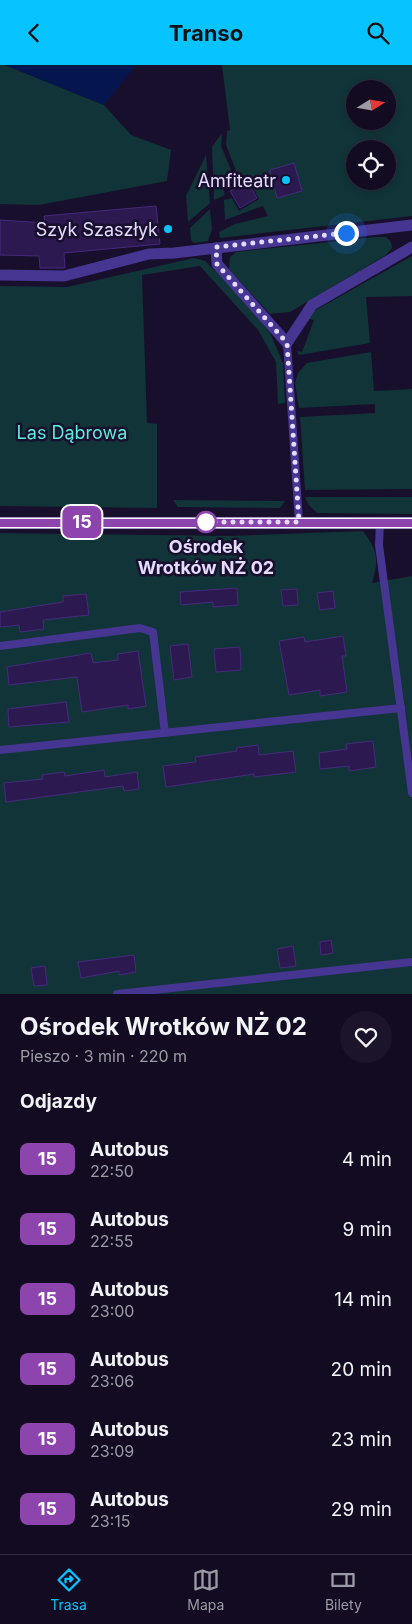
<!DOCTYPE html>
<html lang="pl">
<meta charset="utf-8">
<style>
:root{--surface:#120b22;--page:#1b142a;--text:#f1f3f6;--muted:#9c9ba5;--line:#312b40;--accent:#07c3ff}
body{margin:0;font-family:Inter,sans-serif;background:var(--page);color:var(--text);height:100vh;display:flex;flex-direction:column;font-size:19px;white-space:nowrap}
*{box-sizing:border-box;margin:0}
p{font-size:16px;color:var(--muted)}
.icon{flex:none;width:28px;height:28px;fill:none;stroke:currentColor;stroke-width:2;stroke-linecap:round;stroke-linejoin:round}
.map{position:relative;height:929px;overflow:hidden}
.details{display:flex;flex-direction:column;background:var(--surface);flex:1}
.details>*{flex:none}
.badge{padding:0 10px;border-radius:8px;font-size:18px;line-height:32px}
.needle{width:32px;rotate:79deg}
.fabs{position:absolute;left:346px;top:15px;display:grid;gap:10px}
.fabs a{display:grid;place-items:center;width:50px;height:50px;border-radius:50%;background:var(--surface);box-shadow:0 2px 8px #0003,0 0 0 1px var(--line);font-size:25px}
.you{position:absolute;width:25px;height:25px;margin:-12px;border:4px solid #fff;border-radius:50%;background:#1a73e8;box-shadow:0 0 0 8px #1a73e833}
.map>.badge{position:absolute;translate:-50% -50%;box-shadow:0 0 0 2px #fff}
h2{padding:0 20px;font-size:19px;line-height:45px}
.round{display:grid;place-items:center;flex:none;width:52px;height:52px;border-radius:26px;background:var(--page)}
.summary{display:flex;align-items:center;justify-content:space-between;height:85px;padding:0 20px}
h1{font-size:24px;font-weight:700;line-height:38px}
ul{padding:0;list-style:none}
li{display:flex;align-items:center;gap:15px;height:70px;padding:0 20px}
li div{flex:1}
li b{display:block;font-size:19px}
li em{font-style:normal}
li .badge{min-width:55px;font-weight:700;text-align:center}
header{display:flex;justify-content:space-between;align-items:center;height:65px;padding:0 20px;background:var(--accent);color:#111;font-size:22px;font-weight:700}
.dock{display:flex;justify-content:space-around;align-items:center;height:70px;border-top:1px solid var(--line);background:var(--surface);font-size:14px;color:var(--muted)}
.dock a{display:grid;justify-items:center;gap:2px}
.dock .selected{color:var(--accent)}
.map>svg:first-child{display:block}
</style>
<header><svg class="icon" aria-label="back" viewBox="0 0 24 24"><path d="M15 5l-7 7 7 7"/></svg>Transo<svg class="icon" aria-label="search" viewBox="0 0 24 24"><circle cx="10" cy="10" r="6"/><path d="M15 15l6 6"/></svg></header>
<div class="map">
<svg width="412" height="929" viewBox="0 0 412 929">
<rect width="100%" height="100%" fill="#180f2d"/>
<g fill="#113438" fill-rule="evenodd">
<polygon points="0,0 5,0 104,40 131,70 171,85 167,116 39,140 0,139"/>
<path d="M222 0H412V151L220 173 219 167 235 159 268 151 263 141 225 155 224 135 232 133 239 146 259 134 248 114 240 116 226 80 227 66 230 65ZM355 24H388V56H355ZM355 84H388V116H355Z"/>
<polygon points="222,68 221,81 235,115 223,123 225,130 214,135 212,82"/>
<polygon points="206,90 210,138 188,157 186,131"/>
<polygon points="210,144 212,165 208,176 194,178 191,175 190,163"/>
<polygon points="377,172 386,172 391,177 392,183 386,190 290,247 270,249 229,204 230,192 236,187"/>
<polygon points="412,191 412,231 366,232 370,278 299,290 297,286 302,287 314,255 309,254 314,246"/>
<polygon points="194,193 205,196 243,233 270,268 283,298 285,338 278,339 276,297 258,265 200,201 142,210 147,358 157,359 157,443 0,441 0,221 67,222"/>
<polygon points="371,287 374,326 412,324 412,424 305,425 300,352 375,348 375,339 299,343 295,318 298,308 307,298"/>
<polygon points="305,432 412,432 412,449 317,448 309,440"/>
<polygon points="173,435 285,436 280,443 178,442"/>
<path d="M363 466C378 486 379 495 372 518L412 511V929H0V468L229 471Z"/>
</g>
<polygon fill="#05164f" points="5,0 136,0 104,40"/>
<g fill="#2c1950" stroke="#46297e">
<polygon points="294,98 302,126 277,133 270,105"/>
<polygon points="247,116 257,133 240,143 230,126"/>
<polygon points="156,141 160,179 64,188 65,203 40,203 39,191 0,190 0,155 45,158 44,151"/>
<polygon points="237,523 238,540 213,542 213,537 181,540 180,527"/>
<polygon points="297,524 298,540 283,541 281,525"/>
<polygon points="333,526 335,543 320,545 317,528"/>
<polygon points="86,529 89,550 43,555 44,564 20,567 19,560 0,562 0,547 63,537 63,531"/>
<polygon points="343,571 346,591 342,591 347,627 320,631 320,625 289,630 279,576 304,572 305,577"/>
<polygon points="188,579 192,612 174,615 170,581"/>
<polygon points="240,582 241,605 216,607 214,584"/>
<polygon points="138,586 146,641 128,644 128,640 82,647 77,612 9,620 7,602 91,588 93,598 118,595 118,589"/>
<polygon points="66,637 69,657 9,662 8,644"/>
<polygon points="373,676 376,702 349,706 349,701 320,704 319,688 347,684 346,679"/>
<polygon points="258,680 259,690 293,686 296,707 254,712 254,709 166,722 163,701 196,697 195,692 237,686 236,683"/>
<polygon points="104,705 105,712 137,707 139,724 124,726 123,721 6,737 4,718 43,714 42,710 64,707 65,711"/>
<polygon points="331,875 333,888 321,890 320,877"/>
<polygon points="293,881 296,901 280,903 277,884"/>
<polygon points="134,890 136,907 119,910 119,906 81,913 78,897"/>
<polygon points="45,901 47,920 34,921 31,903"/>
</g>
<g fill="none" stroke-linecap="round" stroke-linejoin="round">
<g stroke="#463591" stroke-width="8">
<polyline points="287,278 299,457"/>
<polyline points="380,458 379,480 412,728"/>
<polyline points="0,581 140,563 153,567 165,668"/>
<polyline points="0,685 401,643"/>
<polyline points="117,929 412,897"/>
</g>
<g stroke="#463591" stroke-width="11">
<polyline points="216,183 217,199 287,278 312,240 412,182"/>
<polyline points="0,210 64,211 149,189 174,188 412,160"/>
</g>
<polyline stroke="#463591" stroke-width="12" points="0,458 412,458"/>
</g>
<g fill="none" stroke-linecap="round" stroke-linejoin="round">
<g stroke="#fff" stroke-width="11">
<polyline id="line" points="0,458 412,458"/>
</g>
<use href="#line" stroke="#8e44ad" stroke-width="8"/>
<polyline stroke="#e4dbff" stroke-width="5" stroke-dasharray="0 9" points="206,457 299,457 287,278 217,199 216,182 346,168"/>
</g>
<g fill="#07c3ff" stroke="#180f2d" stroke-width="2">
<circle cx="286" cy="115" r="5"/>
<circle cx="168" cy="164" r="5"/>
</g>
<circle fill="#fff" stroke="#8e44ad" stroke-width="2.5" cx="206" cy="457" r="10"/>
<g text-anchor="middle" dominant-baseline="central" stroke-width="5" stroke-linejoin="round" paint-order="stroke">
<g font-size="18" fill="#e4dbff" stroke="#180f2d" text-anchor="end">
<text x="276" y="115">Amfiteatr</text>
<text x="158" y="164">Szyk Szaszłyk</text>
</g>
<g font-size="18" fill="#5aecdc" stroke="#180f2d">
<text x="72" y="367">Las Dąbrowa</text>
</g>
<g font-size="18" font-weight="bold" fill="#e4dbff" stroke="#180f2d">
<text x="206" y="481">Ośrodek<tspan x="206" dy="21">Wrotków NŻ 02</tspan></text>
</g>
</g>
</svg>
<div class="fabs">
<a><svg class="needle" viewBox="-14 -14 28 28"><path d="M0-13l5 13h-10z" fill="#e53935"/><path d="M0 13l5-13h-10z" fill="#9c9ba5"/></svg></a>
<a><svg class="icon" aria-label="locate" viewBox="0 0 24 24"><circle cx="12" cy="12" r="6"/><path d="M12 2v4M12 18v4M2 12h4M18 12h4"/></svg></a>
</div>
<div class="you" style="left:346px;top:168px"></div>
<b class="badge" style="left:82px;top:457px;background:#8e44ad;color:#fff">15</b>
</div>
<section class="details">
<div class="summary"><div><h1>Ośrodek Wrotków NŻ 02</h1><p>Pieszo · 3 min · 220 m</p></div><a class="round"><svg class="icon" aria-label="heart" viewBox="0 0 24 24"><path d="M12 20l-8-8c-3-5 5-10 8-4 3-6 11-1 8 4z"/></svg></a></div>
<h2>Odjazdy</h2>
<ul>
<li><span class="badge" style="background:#8e44ad;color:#fff">15</span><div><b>Autobus</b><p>22:50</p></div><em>4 min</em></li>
<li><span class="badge" style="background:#8e44ad;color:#fff">15</span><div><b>Autobus</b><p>22:55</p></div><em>9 min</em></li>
<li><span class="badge" style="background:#8e44ad;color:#fff">15</span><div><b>Autobus</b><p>23:00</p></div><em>14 min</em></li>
<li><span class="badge" style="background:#8e44ad;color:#fff">15</span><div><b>Autobus</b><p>23:06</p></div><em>20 min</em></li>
<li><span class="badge" style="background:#8e44ad;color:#fff">15</span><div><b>Autobus</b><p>23:09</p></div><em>23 min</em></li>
<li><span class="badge" style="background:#8e44ad;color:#fff">15</span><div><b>Autobus</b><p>23:15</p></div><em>29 min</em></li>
</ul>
</section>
<nav class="dock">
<a class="selected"><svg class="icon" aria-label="directions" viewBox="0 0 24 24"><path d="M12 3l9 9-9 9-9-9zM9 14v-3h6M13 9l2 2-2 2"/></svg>Trasa</a>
<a><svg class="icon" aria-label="map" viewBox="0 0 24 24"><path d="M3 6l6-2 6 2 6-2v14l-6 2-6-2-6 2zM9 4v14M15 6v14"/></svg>Mapa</a>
<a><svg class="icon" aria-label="tickets" viewBox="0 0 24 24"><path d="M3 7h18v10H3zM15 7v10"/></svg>Bilety</a>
</nav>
